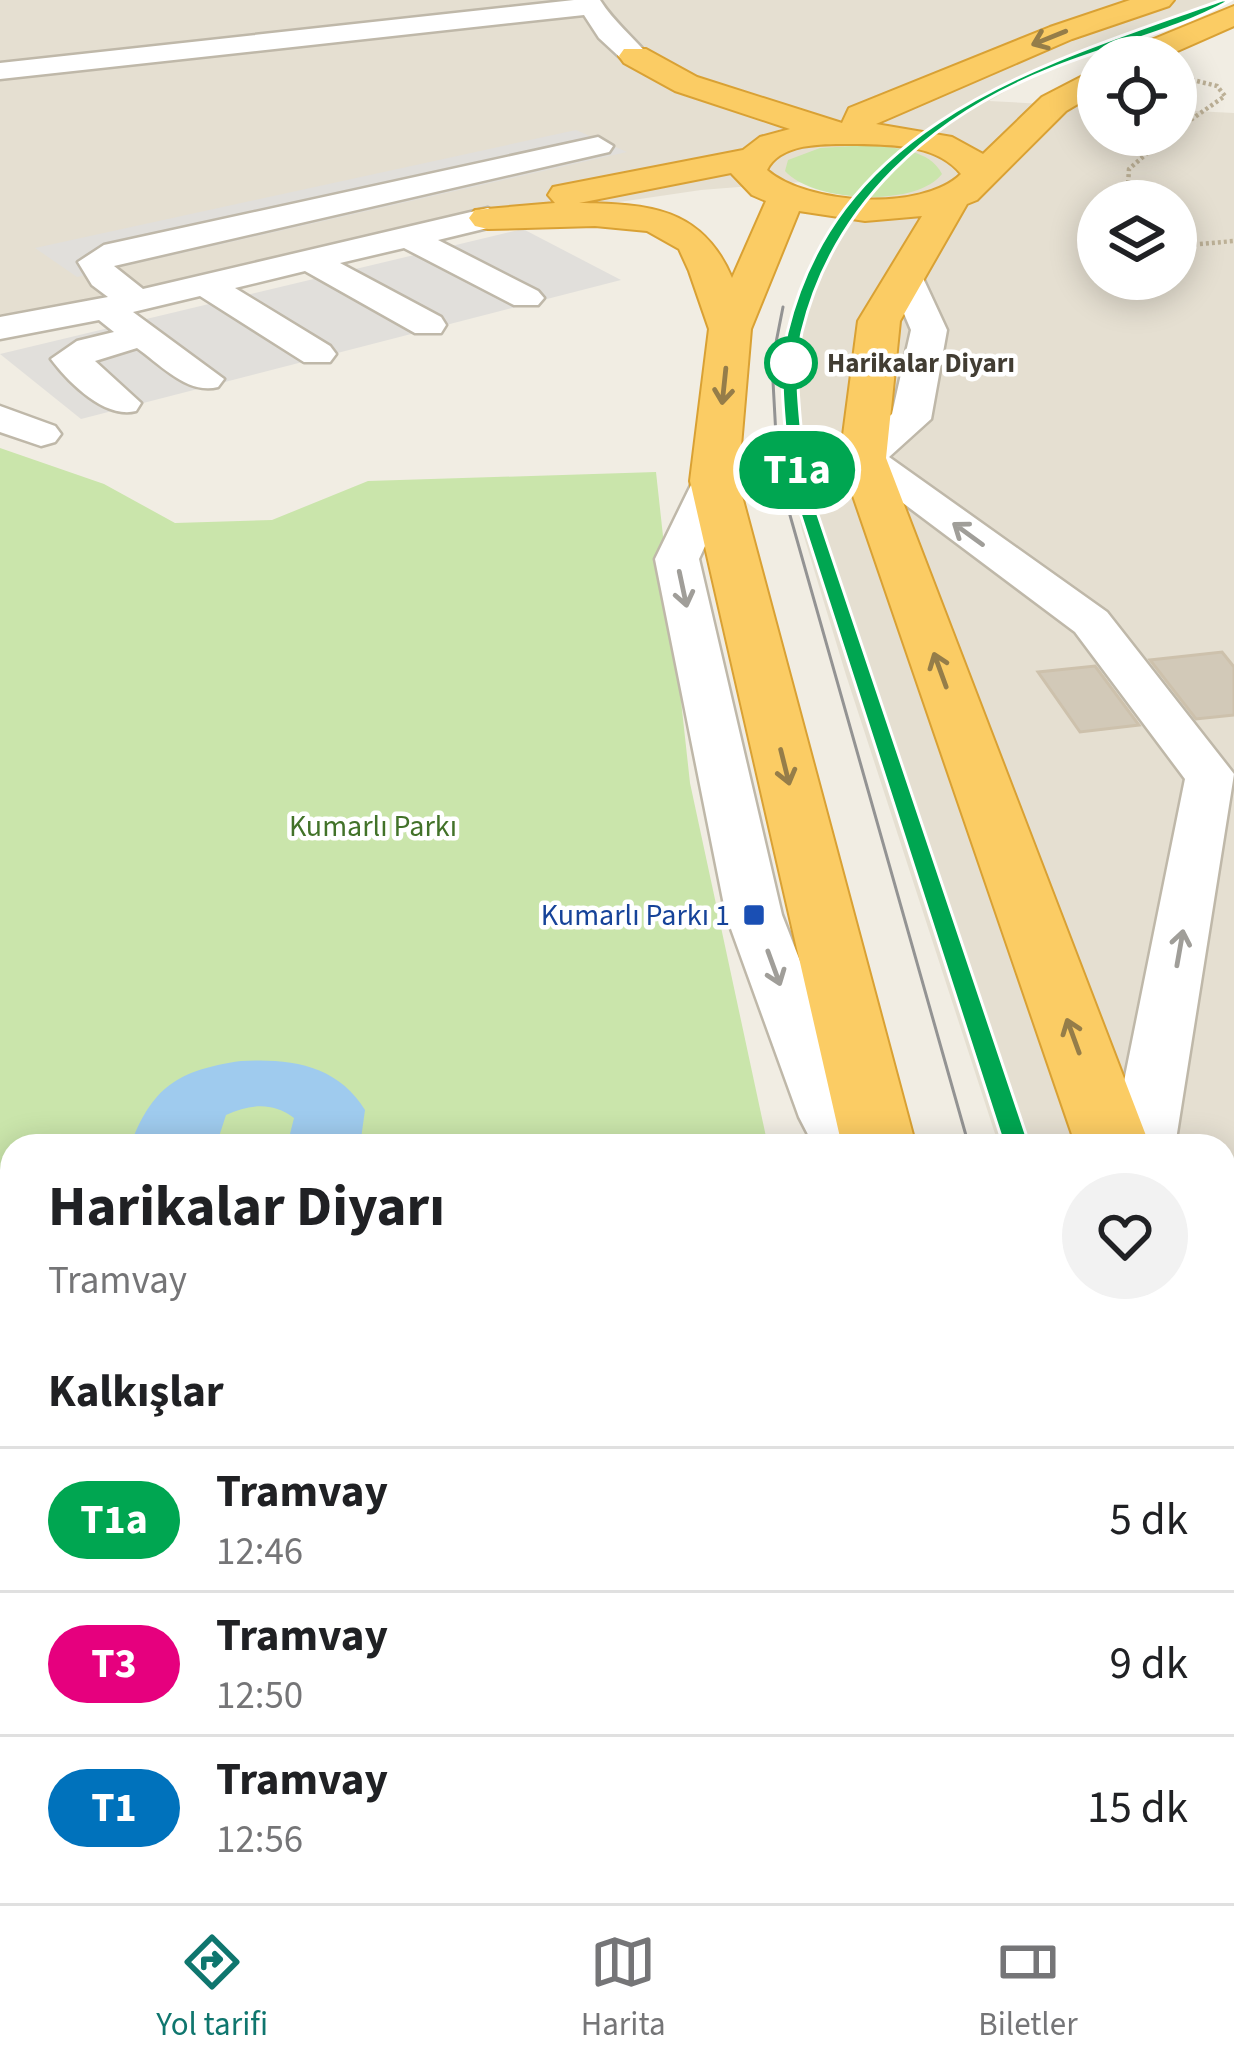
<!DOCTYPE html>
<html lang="tr">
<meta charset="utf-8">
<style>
:root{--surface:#fff;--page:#f2f2f2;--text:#202124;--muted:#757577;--line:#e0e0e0;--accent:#0f766e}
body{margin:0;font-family:"Source Sans 3",sans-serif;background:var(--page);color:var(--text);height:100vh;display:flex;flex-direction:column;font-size:45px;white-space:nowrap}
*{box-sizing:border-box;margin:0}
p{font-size:39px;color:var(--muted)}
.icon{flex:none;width:66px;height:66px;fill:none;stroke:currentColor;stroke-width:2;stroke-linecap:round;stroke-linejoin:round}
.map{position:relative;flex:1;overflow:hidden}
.side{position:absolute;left:0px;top:1134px;width:1236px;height:771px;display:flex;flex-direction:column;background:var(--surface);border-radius:36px 36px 0 0;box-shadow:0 6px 30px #0003}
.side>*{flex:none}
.badge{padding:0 24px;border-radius:39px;font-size:42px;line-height:78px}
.fabs{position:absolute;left:1077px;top:36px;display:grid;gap:24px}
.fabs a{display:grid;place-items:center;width:120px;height:120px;border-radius:50%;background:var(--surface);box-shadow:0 6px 30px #0003;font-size:60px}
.map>.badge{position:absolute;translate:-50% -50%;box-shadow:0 0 0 6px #fff}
h2{padding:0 48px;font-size:45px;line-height:108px}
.round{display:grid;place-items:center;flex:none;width:126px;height:126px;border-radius:63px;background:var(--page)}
.head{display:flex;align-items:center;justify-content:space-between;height:204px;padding:0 48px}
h1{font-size:57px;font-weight:700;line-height:90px}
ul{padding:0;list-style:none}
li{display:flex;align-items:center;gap:36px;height:144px;padding:0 48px;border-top:3px solid var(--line)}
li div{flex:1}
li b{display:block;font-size:45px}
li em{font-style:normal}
li .badge{min-width:132px;font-weight:700;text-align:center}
.tabs{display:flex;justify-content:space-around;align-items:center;height:168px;border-top:3px solid var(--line);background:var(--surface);font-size:33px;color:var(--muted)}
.tabs a{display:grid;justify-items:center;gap:6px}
.tabs .current{color:var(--accent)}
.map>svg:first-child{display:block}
</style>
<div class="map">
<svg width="1234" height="1903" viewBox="0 0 1234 1903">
<rect width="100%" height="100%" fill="#f1ede3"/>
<path fill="#e5dfd1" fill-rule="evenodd" d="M0 0H1234L1047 67 989 101 1098 107V135H1176V110L1234 113V1903H1148L1146 1893H1224V1146H999L846 675 802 530 791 471 786 416 791 335 805 294 864 177 701 190 565 210 44 332 0 337ZM1098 201H1176V279H1098Z"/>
<g fill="#cae5ab">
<path d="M869 145C894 148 930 149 942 174 916 208 812 202 785 171L788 160 820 148Z"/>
<polygon points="0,448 104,484 175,523 272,520 368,481 656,472 690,783 768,1146 12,1146 12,1893 875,1893 877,1903 0,1903"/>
</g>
<g fill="#e1dfdb">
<polygon points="576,130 627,152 77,277 35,248"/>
<polygon points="523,229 621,280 81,419 0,354"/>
</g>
<path fill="#9fcbee" d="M241 1061C290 1058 338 1065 365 1110L360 1146H287L294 1118C272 1102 251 1104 226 1115L216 1146H130C152 1087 178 1070 241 1061Z"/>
<g fill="#d2c9b8" stroke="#cdc1ac" stroke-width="3">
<polygon points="1222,652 1234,667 1234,715 1196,719 1150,660"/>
<polygon points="1095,666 1139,725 1080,732 1038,672"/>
</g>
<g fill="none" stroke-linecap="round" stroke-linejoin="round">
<g stroke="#bfb8a9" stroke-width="5">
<g id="minor">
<path d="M574 0H600C614 22 632 36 649 56L645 62H625L599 38 584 15 0 79V63Z"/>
<path d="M598 137 613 146 609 152 114 266 143 289 488 208 504 218 500 225 438 240 538 291 544 298 538 305H514L404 248 340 263 441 317 446 325 441 333H415L305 271 235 288 330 346 336 354 330 362H304L200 296 133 312 224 379 218 387C188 395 161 365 137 348L95 361 141 403 136 411C105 419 69 383 51 359L77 341 114 332 99 320 0 339V317L108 297 92 285 78 262 104 245Z"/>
<polygon points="905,266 917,269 922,276 947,330 931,419 889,457 1107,612 1234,774 1175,1146 1111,1146 1185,779 1075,632 843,458 892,414 911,330 888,276 893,269"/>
<polygon points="0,406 55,426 61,434 55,442 41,446 0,432"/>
<polygon points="714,469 729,472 735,481 699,559 782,915 861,1117 878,1146 814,1146 799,1117 726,915 655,559 693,481 699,472"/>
</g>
</g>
<g stroke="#d9a134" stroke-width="4">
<g id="highway">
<path d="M1130 0H1174L1169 6 1072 39 876 124 952 137 983 154 1042 97 1098 68V92L1066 111 977 200 967 204 900 321 886 458 1150 1146H1076L840 458 858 321 922 216 865 221 799 211 751 329 738 481 916 1146H842L690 481 709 329 689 271 679 249 647 231 595 226 488 229 475 226 469 218 475 210 555 203 548 195 553 187 743 150 760 137 790 129 675 91 624 63 619 56 624 49H646L697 77 842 123 849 108 1050 27ZM857 144C892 145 937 144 961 174 922 212 807 205 767 170 781 141 829 144 857 144ZM731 173 752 195 766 201 732 278C702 207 648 204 579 203Z"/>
<polygon points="1234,6 1234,26 1164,57 1122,57 1127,50"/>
<polygon points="1224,1540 1234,1543 1234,1656 1224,1653"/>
<polygon points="938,1893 1040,1893 1041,1903 939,1903"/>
</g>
</g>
<g stroke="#bdb197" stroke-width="4.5" stroke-dasharray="3 3" stroke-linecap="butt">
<polyline points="1176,130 1225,96 1217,86 1189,79"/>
<polyline points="1127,201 1129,169 1168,135"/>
<polyline points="1176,246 1234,241"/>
</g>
<use href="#minor" fill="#fff" fill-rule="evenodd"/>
<use href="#highway" fill="#fbcc64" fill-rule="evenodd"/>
<g stroke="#939393" stroke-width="3">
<polyline points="783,307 772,363 778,473 969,1146"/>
<path d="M1017 1146 798 479C794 431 784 379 795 332 844 126 1048 61 1226 0"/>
</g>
<g stroke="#939393" stroke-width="4.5">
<polyline points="1104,1893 1105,1903"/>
<polyline points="1147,1893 1148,1903"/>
</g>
</g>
<defs><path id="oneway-shaft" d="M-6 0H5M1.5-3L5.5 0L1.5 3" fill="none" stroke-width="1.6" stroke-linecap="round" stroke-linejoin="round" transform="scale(3)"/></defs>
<g stroke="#957d49">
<use href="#oneway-shaft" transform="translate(1049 38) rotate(158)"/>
<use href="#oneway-shaft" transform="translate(724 386) rotate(96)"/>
<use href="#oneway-shaft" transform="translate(940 670) rotate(-110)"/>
<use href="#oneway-shaft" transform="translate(785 767) rotate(76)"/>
<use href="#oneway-shaft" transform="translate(1073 1036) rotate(-110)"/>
</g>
<g stroke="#a09e99">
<use href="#oneway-shaft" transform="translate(968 534) rotate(-144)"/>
<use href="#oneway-shaft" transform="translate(683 589) rotate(78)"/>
<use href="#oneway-shaft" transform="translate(1180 948) rotate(-80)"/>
<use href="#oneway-shaft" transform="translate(774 968) rotate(70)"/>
</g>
<path fill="#00a651" stroke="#fff" stroke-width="3" d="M1222 0H1231C1178 31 1109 45 1051 69 932 116 833 204 802 332 792 378 803 432 806 479L1030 1146 1017 1155 1004 1146 789 479C787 432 776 378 787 333 838 120 1043 64 1222 0Z"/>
<circle fill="#fff" stroke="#00a651" stroke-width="6" cx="791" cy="363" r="24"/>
<rect fill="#1a4fb4" stroke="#fff" stroke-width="4.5" x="742" y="903" width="24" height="24" rx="6"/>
<g text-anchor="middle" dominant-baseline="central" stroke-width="9" stroke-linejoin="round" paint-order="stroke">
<g font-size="27" font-weight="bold" fill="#423d33" stroke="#fff" text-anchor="start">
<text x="827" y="363">Harikalar Diyarı</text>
</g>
<g font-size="30" fill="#427229" stroke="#fff">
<text x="373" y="826">Kumarlı Parkı</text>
</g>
<g font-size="30" fill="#164399" stroke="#fff" text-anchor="end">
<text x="730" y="915">Kumarlı Parkı 1</text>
</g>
</g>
</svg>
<div class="fabs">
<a><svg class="icon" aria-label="locate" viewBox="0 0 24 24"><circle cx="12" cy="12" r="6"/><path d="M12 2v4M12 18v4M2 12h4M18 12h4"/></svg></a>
<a><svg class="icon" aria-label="layers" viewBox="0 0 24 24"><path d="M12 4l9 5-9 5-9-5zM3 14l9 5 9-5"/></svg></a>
</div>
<b class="badge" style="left:797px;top:470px;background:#00a651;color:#fff">T1a</b>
<section class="side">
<div class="head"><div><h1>Harikalar Diyarı</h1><p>Tramvay</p></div><a class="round"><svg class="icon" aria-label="heart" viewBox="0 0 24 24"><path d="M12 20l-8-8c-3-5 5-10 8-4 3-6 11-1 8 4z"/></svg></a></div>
<h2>Kalkışlar</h2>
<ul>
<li><span class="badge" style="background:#00a651;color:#fff">T1a</span><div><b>Tramvay</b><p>12:46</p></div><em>5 dk</em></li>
<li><span class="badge" style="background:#e6007e;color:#fff">T3</span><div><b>Tramvay</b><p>12:50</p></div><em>9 dk</em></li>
<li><span class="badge" style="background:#0072bc;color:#fff">T1</span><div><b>Tramvay</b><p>12:56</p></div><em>15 dk</em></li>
</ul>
</section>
</div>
<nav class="tabs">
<a class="current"><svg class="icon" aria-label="directions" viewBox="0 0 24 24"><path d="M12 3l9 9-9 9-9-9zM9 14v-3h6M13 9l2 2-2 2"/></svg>Yol tarifi</a>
<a><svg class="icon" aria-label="map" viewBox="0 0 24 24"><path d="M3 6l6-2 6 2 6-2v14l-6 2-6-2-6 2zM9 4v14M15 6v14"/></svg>Harita</a>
<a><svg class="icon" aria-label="tickets" viewBox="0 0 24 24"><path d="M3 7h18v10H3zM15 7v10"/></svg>Biletler</a>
</nav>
